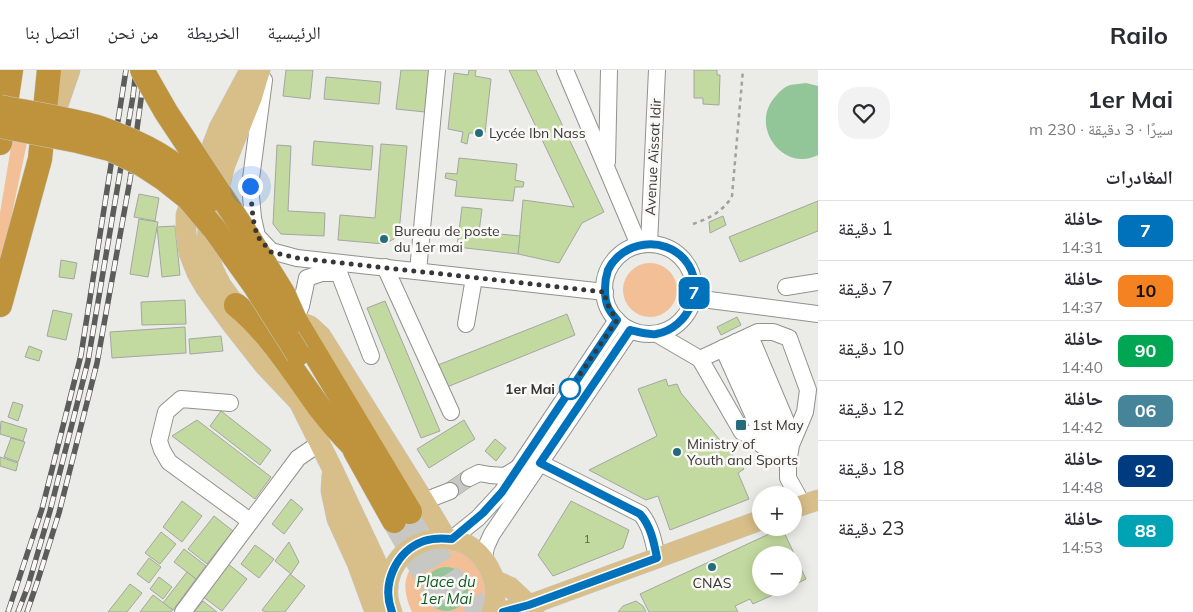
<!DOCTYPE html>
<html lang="ar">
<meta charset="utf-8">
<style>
:root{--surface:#fff;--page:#f2f2f3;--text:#2b2b33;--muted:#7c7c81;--line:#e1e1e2}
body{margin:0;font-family:Mulish,"Noto Naskh Arabic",sans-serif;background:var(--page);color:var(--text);direction:rtl;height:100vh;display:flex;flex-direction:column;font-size:19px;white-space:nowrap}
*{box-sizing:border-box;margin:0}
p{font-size:16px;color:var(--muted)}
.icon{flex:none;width:28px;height:28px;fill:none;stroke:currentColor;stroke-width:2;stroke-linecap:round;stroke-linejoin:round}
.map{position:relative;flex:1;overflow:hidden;direction:ltr}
.sheet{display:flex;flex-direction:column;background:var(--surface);width:375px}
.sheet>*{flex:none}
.badge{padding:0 10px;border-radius:8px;font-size:18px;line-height:32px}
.tools{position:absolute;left:752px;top:416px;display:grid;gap:10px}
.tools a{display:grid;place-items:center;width:50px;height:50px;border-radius:50%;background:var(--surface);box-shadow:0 2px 12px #0003;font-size:25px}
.you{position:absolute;width:25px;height:25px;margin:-12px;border:4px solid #fff;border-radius:50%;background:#1a73e8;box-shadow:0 0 0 8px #1a73e833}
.map>.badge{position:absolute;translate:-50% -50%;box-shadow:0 0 0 2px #fff}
h2{padding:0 20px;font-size:19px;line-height:45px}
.round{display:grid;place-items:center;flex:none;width:52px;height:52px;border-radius:20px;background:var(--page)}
.summary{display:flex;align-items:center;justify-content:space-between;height:85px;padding:0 20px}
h1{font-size:24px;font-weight:700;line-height:38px}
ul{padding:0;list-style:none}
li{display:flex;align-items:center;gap:15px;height:60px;padding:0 20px;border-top:1px solid var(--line)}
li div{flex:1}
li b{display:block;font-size:19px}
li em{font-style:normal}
li .badge{min-width:55px;font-weight:700;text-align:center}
header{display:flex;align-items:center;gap:30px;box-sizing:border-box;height:70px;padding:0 25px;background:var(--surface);border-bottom:1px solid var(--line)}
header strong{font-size:24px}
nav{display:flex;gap:28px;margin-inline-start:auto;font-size:18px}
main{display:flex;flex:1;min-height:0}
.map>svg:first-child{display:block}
</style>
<header>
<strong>Railo</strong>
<nav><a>الرئيسية</a><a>الخريطة</a><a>من نحن</a><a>اتصل بنا</a></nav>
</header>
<main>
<section class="sheet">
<div class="summary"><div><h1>1er Mai</h1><p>سيرًا · 3 دقيقة · 230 m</p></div><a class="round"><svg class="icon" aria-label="heart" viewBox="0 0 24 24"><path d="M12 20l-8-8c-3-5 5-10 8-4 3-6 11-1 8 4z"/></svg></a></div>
<h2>المغادرات</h2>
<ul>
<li><span class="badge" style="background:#0072bc;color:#fff">7</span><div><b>حافلة</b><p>14:31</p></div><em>1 دقيقة</em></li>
<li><span class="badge" style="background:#f58220;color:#111">10</span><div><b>حافلة</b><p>14:37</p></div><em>7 دقيقة</em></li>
<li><span class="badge" style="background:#00a651;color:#fff">90</span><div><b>حافلة</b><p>14:40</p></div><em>10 دقيقة</em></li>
<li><span class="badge" style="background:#468499;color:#fff">06</span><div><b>حافلة</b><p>14:42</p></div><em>12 دقيقة</em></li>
<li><span class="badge" style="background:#003b80;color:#fff">92</span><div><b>حافلة</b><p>14:48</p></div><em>18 دقيقة</em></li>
<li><span class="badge" style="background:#00a3b4;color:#fff">88</span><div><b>حافلة</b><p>14:53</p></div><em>23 دقيقة</em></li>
</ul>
</section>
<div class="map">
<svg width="818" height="542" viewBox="0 0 818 542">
<rect width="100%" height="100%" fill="#ebebe7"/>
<g fill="#f2bf96">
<polygon points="12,71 27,73 0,200 0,143"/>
<circle cx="650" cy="220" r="27"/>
<path d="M438 479H451L464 483 482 502 486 514 485 528 478 542H412C398 512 406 491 438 479Z"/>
</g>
<g fill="#92c598">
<path d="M806 13 818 16V85C783 103 749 56 775 27 779 22 784 17 790 15 795 14 801 14 806 13Z"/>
<circle cx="446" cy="519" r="22"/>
</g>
<g fill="#c2da9f" stroke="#a4a6a2">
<polygon points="286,0 313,0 310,29 283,26"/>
<polygon points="401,0 430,0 425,42 396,39"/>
<polygon points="469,0 476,0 475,6 491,9 485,63 469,63 467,74 461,72 463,62 448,59 454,3 468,5"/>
<polygon points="509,0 536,0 604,142 582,153 559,193 518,184 523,130 574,137"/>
<polygon points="694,0 717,0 717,5 720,5 719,35 703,34 703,28 694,28"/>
<polygon points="326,7 381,12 379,34 324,29"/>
<polygon points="314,71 373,76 371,100 312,95"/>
<polygon points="381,74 407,76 399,163 394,169 384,174 338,170 340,145 375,148"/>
<polygon points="277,75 291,76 288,141 325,143 324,166 281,164 273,154"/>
<polygon points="459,88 517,94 515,110 524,112 523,117 515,117 513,131 455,126 457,111 445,108 446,103 457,104"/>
<polygon points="139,124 159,128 155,151 134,147"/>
<polygon points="818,131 818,161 740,192 729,167"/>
<polygon points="462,137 482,139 479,162 520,166 518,184 457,177"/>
<polygon points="723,146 726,155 710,163 709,152"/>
<polygon points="139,149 158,152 148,207 130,204"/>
<polygon points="175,156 180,205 162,207 157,157"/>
<polygon points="61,190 77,193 74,209 59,207"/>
<polygon points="185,230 186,254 142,255 141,232"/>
<polygon points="385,231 440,361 421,368 367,238"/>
<polygon points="53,240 72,244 66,270 47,266"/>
<polygon points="567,244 575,265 447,317 438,295"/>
<polygon points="737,247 741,255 721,265 717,257"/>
<polygon points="185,257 186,283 112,288 110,262"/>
<polygon points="221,266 223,281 190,284 189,269"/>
<polygon points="29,276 42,281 39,291 25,287"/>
<polygon points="666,309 668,316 677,314 681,323 744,399 738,403 749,429 670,460 658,426 646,430 589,400 657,366 638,319"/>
<polygon points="13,332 23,335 18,351 8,347"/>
<polygon points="221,341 271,380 260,395 210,356"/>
<polygon points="197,350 271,407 255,429 172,366"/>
<polygon points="464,350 475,369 429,398 417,379"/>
<polygon points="1,351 27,359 23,371 0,364"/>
<polygon points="11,368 25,372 18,392 4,387"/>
<polygon points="495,369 506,378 496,391 485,381"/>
<polygon points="0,387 18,393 16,401 0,396"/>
<polygon points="464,401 473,415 454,428 445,414"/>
<polygon points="291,429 303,439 284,464 272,454"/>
<polygon points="182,431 202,446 182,472 163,457"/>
<polygon points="571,431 629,460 623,478 553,506 538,485"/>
<polygon points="214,446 233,461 207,494 188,479"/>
<polygon points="782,458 806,509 794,515 794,485 761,485 761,518 788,518 753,534 750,529 735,536 738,542 649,542 640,524"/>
<polygon points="161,462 176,474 160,494 145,483"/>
<polygon points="289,472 299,492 291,504 275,491"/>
<polygon points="255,475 274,489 259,508 241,494"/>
<polygon points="184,479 206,496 196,509 174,492"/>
<polygon points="149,488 161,497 149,513 137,504"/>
<polygon points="228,494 247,509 222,541 202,526"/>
<polygon points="187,502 196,509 173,540 163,533"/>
<polygon points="290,504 305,516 285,542 265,542 262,540"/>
<polygon points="159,507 172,517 163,529 150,519"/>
<polygon points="130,514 142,523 127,542 108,542"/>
<polygon points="153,525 173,540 171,542 140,542"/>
<polygon points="203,531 217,542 194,542"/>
<polygon points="636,531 643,536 646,542 618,542 623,536"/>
</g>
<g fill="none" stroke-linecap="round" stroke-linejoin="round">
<polyline stroke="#c7c7c4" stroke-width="16" stroke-dasharray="16 8" stroke-linecap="butt" points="450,421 469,408"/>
<g stroke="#c7c7c4" stroke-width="24" stroke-dasharray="24 12" stroke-linecap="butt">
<polyline points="410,442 450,506 482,542"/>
<path d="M394 451C412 482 429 514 452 542"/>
</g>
<g stroke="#92918e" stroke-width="18">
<g id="minor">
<polyline points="565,0 639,175"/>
<polyline points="264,10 250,116 253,148 257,166 271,181 297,188 605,222"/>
<polyline points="607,92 609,0"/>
<polyline points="649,174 657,0"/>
<circle cx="649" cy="219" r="45"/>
<polyline points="385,197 451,342"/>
<polyline points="418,201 437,0"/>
<polyline points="339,203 371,286"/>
<polyline points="786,217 818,212"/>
<polyline points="694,228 818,244"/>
<polyline points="295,250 301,236 307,208 322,203 339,203 341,193"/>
<polyline points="466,254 474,208"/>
<polyline points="657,264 700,289 758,262 773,262 789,268 808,320 805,342 791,375 788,393 788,408 803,435"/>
<polyline points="750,266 788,356 785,368 786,373"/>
<polyline points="736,272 784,381"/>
<polyline points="723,278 764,369 775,384 788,393"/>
<polyline points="700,289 742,362 747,364 766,378"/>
<polyline points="230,333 181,329 166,342 159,371 162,380 169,392 250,451"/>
<path d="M540 393 641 444C651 456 654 473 657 488"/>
<polyline points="469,408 479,403 490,405 505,406 518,398"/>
<polyline points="424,431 450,421"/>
<polyline points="452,469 478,448 502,422 617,250"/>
<polyline points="484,488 486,477 492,464 630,260"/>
<polyline points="183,542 298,388 320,373"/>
</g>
</g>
<g stroke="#c7c7c7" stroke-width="21">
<g id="major">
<polyline points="250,0 219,58 186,145 186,163 189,183 197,203 205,217 231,253 264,295 299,332 332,398 388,517"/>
<polyline points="49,61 70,0"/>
<polyline points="244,247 221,215 214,201 209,187 207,173 208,159 225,95 252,27 260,0"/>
<polyline points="295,250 310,256 321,266 424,431 446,468"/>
<polyline points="332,405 331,421 337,449 357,493 375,542"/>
<polyline points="794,438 818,430"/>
<polyline points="494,510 510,517 529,535 534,542"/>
<path d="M392 542C367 481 455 436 489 498 497 512 497 527 492 542"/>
<polyline points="503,542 529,535 761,450"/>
</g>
</g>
<g stroke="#c7c7c7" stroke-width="25">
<g id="highway">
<polyline points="0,73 11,0"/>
<polyline points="0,235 40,89 49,0"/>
<path d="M236 235C270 263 294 302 319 337 329 350 340 363 352 375"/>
<polyline points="295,250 410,442"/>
<polyline points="355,381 394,451"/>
</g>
</g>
<path stroke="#a1a19e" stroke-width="2.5" stroke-dasharray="4 4" stroke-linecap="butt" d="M693 154C708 149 724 141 732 126L743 0"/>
<use href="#minor" stroke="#fff" stroke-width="16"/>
<use href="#major" stroke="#d8be89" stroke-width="20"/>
<use href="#highway" stroke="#be933b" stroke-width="24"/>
<g stroke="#5c5c5b" stroke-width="5.5">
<g id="rail">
<polyline points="8,542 42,439 81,285 126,0"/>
<polyline points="18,542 28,516 50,441 88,291 133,26 136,0"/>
<polyline points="27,542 37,513 59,443 97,293 130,110 145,0"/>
</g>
</g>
<use href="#rail" stroke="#f9f8f5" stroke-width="4" stroke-dasharray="11" stroke-linecap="butt"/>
<g stroke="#c7c7c7" stroke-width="25" stroke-linecap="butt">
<g id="highway-bridge">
<polyline points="142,0 166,42 242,157 283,223 295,250"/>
<path d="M0 37C31 43 63 48 93 56 102 58 110 62 118 65 157 80 185 98 210 130"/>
<polyline points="0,56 78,71 110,79 141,94 164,109 188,128 215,160 255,216 298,284"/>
</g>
</g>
<use href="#highway-bridge" stroke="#be933b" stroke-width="24"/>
</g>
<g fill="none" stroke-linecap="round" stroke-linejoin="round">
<g stroke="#fff" stroke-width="11">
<path id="line" d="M392 542C381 514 396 481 424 471 433 468 443 468 452 469L483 443 502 422 518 398 617 250C614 246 610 242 608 237 605 231 605 225 605 219 605 212 606 206 608 200 622 171 664 165 685 190 707 217 689 258 656 264 647 265 638 262 630 260L540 393 640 444C651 456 654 473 657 488L529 535 503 542"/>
</g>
<use href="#line" stroke="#0072bc" stroke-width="8"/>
<path stroke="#373736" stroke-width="5" stroke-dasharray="0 9" d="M250 116 253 148 257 166 271 182 297 188 605 222C605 233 611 241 617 250L570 319"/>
</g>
<g fill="#256c7a" stroke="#f9f8f5" stroke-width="2">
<circle cx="479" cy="63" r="5"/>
<circle cx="384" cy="169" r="5"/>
<rect x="735" y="349" width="12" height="12" rx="2.5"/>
<circle cx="677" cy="382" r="5"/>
<circle cx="712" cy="497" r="5"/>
</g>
<circle fill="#fff" stroke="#0072bc" stroke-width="2.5" cx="570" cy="319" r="10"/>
<g text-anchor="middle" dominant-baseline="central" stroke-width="5" stroke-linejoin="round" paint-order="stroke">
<g font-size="11" fill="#5a6050">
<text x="587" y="469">1</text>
</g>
<g font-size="14" fill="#373736" stroke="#f9f8f5" text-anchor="start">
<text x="489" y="63">Lycée Ibn Nass</text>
<text x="394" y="161">Bureau de poste<tspan x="394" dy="16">du 1er mai</tspan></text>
<text x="752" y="355">1st May</text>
<text x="687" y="374">Ministry of<tspan x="687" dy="16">Youth and Sports</tspan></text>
<text x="712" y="513" text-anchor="middle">CNAS</text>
</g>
<g font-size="14" fill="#373736" stroke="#f9f8f5">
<text transform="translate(653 87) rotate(-87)">Avenue Aïssat Idir</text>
</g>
<g font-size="14" font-weight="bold" fill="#373736" stroke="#f9f8f5" text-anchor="end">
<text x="555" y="319">1er Mai</text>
</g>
<g font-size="15" font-style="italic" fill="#105c25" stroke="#f9f8f5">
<text x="446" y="511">Place du<tspan x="446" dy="17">1er Mai</tspan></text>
</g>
</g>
</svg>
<div class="tools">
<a>+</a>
<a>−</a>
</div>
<div class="you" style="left:250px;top:116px"></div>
<b class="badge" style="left:694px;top:223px;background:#0072bc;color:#fff">7</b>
</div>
</main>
